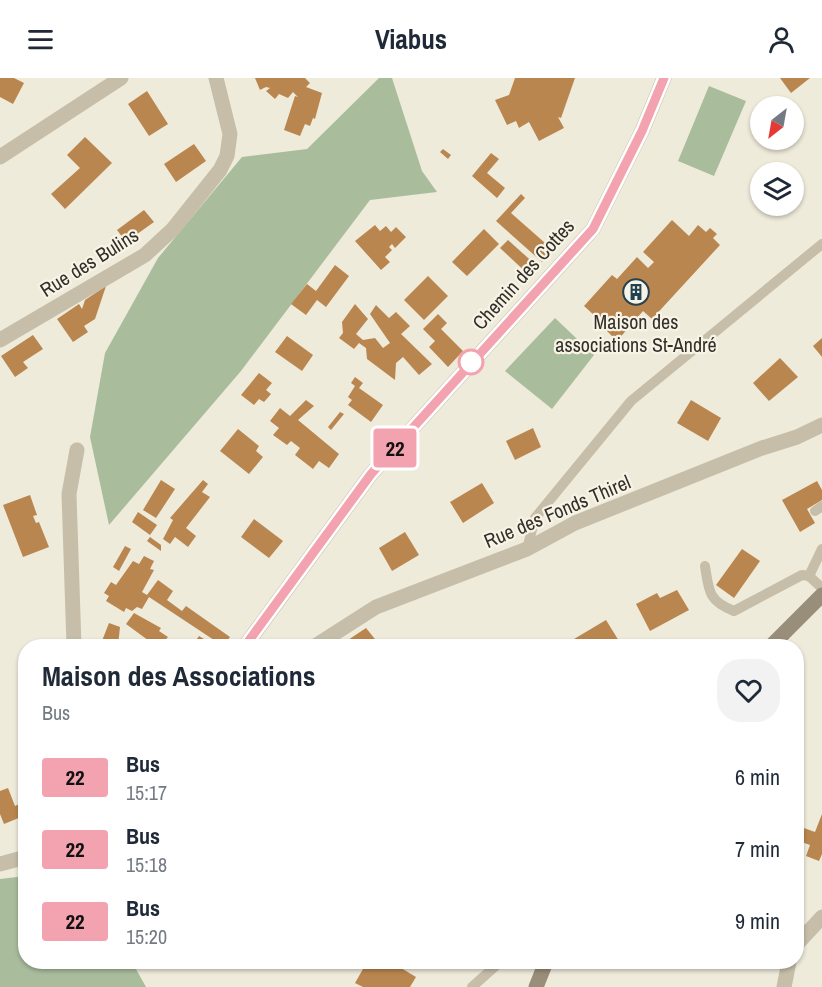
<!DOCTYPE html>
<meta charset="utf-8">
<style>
:root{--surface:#fff;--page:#f2f2f3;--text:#1f2937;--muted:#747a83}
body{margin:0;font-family:"Archivo Narrow",sans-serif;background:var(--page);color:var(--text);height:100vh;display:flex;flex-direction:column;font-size:22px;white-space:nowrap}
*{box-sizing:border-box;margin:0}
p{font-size:20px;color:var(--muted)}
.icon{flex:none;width:33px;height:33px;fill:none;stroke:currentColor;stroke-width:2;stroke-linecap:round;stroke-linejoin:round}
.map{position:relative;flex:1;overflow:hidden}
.drawer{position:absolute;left:18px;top:561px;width:786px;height:330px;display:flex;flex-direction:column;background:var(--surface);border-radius:24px;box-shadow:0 2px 4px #0004}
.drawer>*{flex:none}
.badge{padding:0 12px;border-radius:4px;font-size:21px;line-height:39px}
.needle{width:39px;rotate:211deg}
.fabs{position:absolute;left:750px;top:18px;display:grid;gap:12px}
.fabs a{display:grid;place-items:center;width:54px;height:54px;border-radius:50%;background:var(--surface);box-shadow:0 2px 4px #0004;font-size:30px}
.map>.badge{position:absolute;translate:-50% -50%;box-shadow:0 0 0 3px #fff}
.round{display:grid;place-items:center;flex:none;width:63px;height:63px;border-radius:24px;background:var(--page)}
.head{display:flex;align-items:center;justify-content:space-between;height:102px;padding:0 24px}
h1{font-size:28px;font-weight:800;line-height:45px}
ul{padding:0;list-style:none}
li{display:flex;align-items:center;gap:18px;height:72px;padding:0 24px}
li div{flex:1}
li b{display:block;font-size:22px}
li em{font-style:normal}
li .badge{min-width:66px;font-weight:700;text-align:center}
header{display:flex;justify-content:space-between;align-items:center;height:78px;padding:0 24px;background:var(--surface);font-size:27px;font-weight:800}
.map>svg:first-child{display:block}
</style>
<header><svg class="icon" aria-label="menu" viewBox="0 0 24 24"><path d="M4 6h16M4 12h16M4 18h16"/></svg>Viabus<svg class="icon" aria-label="person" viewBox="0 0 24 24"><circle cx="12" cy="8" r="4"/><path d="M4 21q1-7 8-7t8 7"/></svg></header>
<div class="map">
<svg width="822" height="909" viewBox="0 0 822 909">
<rect width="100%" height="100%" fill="#efebdb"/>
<g fill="#a9bd9d">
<polygon points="379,0 392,0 422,93 437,114 370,122 241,293 109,447 90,359 105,275 158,180 242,79 307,71"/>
<polygon points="709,8 746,23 714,98 678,83"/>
<polygon points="555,240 594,277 552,331 505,293"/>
<polygon points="25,798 26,884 132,884 146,909 0,909 0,801"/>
</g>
<g fill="#ba864f">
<polygon points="0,0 14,0 24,5 13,26 0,19"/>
<polygon points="255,0 305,0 310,5 306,9 322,15 315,41 313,40 310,48 305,46 300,58 284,52 295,18 298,19 293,14 288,20 279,16 275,21 266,13 270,10 266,9 260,12"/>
<polygon points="515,0 575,0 561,40 558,39 564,50 539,63 529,44 519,50 516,43 507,47 495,22 509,17"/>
<polygon points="780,0 810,0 791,15"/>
<polygon points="147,13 168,46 149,58 128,26"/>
<polygon points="85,59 112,85 65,131 51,116 80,90 67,77"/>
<polygon points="194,66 206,83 176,104 164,86"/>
<polygon points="443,71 451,77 448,81 440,74"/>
<polygon points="491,75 499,81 487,95 505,110 497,120 472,98"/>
<polygon points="521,116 525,120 511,135 553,172 542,184 496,143"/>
<polygon points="144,132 154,144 126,164 117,152"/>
<polygon points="672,142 689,158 698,147 706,154 710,150 717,156 713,160 720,167 652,241 643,233 617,263 605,251 607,249 584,228 612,197 617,201 637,179 648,190 654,184 643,174"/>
<polygon points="375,147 380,153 386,148 391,154 396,149 406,159 395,170 392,166 389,169 392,172 385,179 390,184 381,192 355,163"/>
<polygon points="484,151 499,166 467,198 452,184"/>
<polygon points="508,162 537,188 529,197 500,170"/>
<polygon points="335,187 349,198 326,229 317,222 306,237 291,226 307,206 316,213"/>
<polygon points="428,198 448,218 424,242 404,222"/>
<polygon points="106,208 95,241 84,248 88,254 73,264 57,241 79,226 82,231 85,222"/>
<polygon points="355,226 368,241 356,256 363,262 375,260 383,270 390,265 370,236 376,227 389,240 396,234 410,248 401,256 432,286 419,297 403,279 396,285 395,302 367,281 366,270 359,265 354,271 339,260 343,255 342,244"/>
<polygon points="438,236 447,245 441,251 463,273 448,289 429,269 435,263 423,251"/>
<polygon points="33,257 43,271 23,284 28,290 15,299 1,278"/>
<polygon points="287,258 313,277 302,293 275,274"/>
<polygon points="822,260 822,279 813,268"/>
<polygon points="780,280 798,299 769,323 753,305"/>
<polygon points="259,295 272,305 266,312 271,316 264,324 259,321 254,327 241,317"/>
<polygon points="355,299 363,305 359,310 383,327 371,344 348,327 352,322 348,319 355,308 351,305"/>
<polygon points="306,322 314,328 298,342 339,376 329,390 319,383 313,391 295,377 300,370 291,363 287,367 273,357 279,350 270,343 280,330 290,338"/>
<polygon points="691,322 721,340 708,363 677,345"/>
<polygon points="340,334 344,336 331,352 328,349"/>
<polygon points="533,350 541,369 515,382 506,363"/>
<polygon points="238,351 259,368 256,373 263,379 249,396 220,373"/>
<polygon points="161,402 175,411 156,440 143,432"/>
<polygon points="203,402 208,406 202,414 210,419 186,450 196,458 188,469 175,459 170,466 163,461 173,442 170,440"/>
<polygon points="817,403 822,412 822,422 807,431 815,445 800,454 782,422"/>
<polygon points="482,405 494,425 463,445 450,424"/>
<polygon points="30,417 37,437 33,438 36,445 39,444 49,469 23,479 3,427"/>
<polygon points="138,434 157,447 150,457 132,444"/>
<polygon points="254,441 283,463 269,480 241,459"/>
<polygon points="405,454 419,477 392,493 379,470"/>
<polygon points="150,459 161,467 161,473 147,463"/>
<polygon points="125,468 131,471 119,493 113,489"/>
<polygon points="742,471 760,483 734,520 716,507"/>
<polygon points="144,478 154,483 150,491 154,492 142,514 147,517 158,502 173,513 167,522 182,533 186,528 230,559 223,568 149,519 142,531 137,529 132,533 126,530 124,534 106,523 109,518 104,515 111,504 116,507 133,483 139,486"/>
<polygon points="677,512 689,532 650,553 636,526 657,515 660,520"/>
<polygon points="134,535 161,550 159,553 168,559 160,568 156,568 126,546"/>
<polygon points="606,542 619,563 610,568 579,568 574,561"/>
<polygon points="109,545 120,549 118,568 100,568"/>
<polygon points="366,550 379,566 376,568 342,566"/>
<polygon points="199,558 209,564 206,568 195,564"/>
<polygon points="8,710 15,728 26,723 26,737 4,746 0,736 0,713"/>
<polygon points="822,736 822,776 819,783 806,778 810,767 796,762 796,751 801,749 815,754"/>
<polygon points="367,884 391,884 416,899 410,909 363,909 355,905"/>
</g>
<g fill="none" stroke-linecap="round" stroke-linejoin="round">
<g stroke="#c6bea9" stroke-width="10">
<polyline points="815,433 822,428"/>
<polyline points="527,471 535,440 631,323 822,166"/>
<path d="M705 488C709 513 708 523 734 533L802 497 809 498 822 510"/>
<polyline points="809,498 822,471"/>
<polyline points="472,909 500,884"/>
</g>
<g stroke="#c6bea9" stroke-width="15">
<polyline points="0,79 121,0"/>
<polyline points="0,262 145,177 173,151 220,92 227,78 230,56 216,0"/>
<polyline points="74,568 69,416 77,372"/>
<polyline points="245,568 371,396 593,151 642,53 664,0"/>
<polyline points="315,568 376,529 527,471 575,445 762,370 797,359 822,347"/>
<polyline points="0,786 26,779"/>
<polyline points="796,867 822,839"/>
<polyline points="784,909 789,884"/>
</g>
<g stroke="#998e7a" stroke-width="15">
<polyline points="771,568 822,517"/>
<polyline points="536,909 546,884"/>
</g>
</g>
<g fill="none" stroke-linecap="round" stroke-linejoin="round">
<g stroke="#fff" stroke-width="14">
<polyline id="line" points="245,568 371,396 593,151 642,53 664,0"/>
</g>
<use href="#line" stroke="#f3a3af" stroke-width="9"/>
</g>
<defs>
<g id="building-ring" transform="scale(1.35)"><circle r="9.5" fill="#f7f4e7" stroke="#224151" stroke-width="1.5"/><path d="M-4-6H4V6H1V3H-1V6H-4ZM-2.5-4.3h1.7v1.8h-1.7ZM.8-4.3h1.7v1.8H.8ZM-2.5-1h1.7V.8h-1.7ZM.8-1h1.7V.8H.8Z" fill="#224151"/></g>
</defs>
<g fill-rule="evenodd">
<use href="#building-ring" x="636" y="214"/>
</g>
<circle fill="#fff" stroke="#f3a3af" stroke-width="3" cx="471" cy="284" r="12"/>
<g text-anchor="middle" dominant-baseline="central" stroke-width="4.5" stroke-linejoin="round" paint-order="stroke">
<g font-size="20" fill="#342f28" stroke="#f7f4e7">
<text transform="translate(89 184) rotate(-32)">Rue des Bulins</text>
<text transform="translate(523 196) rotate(-48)">Chemin des Cottes</text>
<text transform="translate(557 433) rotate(-23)">Rue des Fonds Thirel</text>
</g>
<g font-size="20" fill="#342f28" stroke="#f7f4e7">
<text x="636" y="243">Maison des<tspan x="636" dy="23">associations St-André</tspan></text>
</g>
</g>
</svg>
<div class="fabs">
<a><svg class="needle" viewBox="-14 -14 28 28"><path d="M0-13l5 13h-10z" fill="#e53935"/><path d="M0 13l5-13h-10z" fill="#747a83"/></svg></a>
<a><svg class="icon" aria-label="layers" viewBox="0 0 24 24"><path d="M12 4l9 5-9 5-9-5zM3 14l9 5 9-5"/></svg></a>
</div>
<b class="badge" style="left:395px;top:370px;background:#f3a3af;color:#111">22</b>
<section class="drawer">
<div class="head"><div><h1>Maison des Associations</h1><p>Bus</p></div><a class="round"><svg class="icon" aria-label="heart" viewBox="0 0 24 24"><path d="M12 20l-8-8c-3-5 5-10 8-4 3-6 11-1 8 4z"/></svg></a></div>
<ul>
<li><span class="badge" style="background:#f3a3af;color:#111">22</span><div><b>Bus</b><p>15:17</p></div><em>6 min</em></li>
<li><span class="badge" style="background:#f3a3af;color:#111">22</span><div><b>Bus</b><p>15:18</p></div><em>7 min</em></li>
<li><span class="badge" style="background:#f3a3af;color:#111">22</span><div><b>Bus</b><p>15:20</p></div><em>9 min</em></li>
</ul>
</section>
</div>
